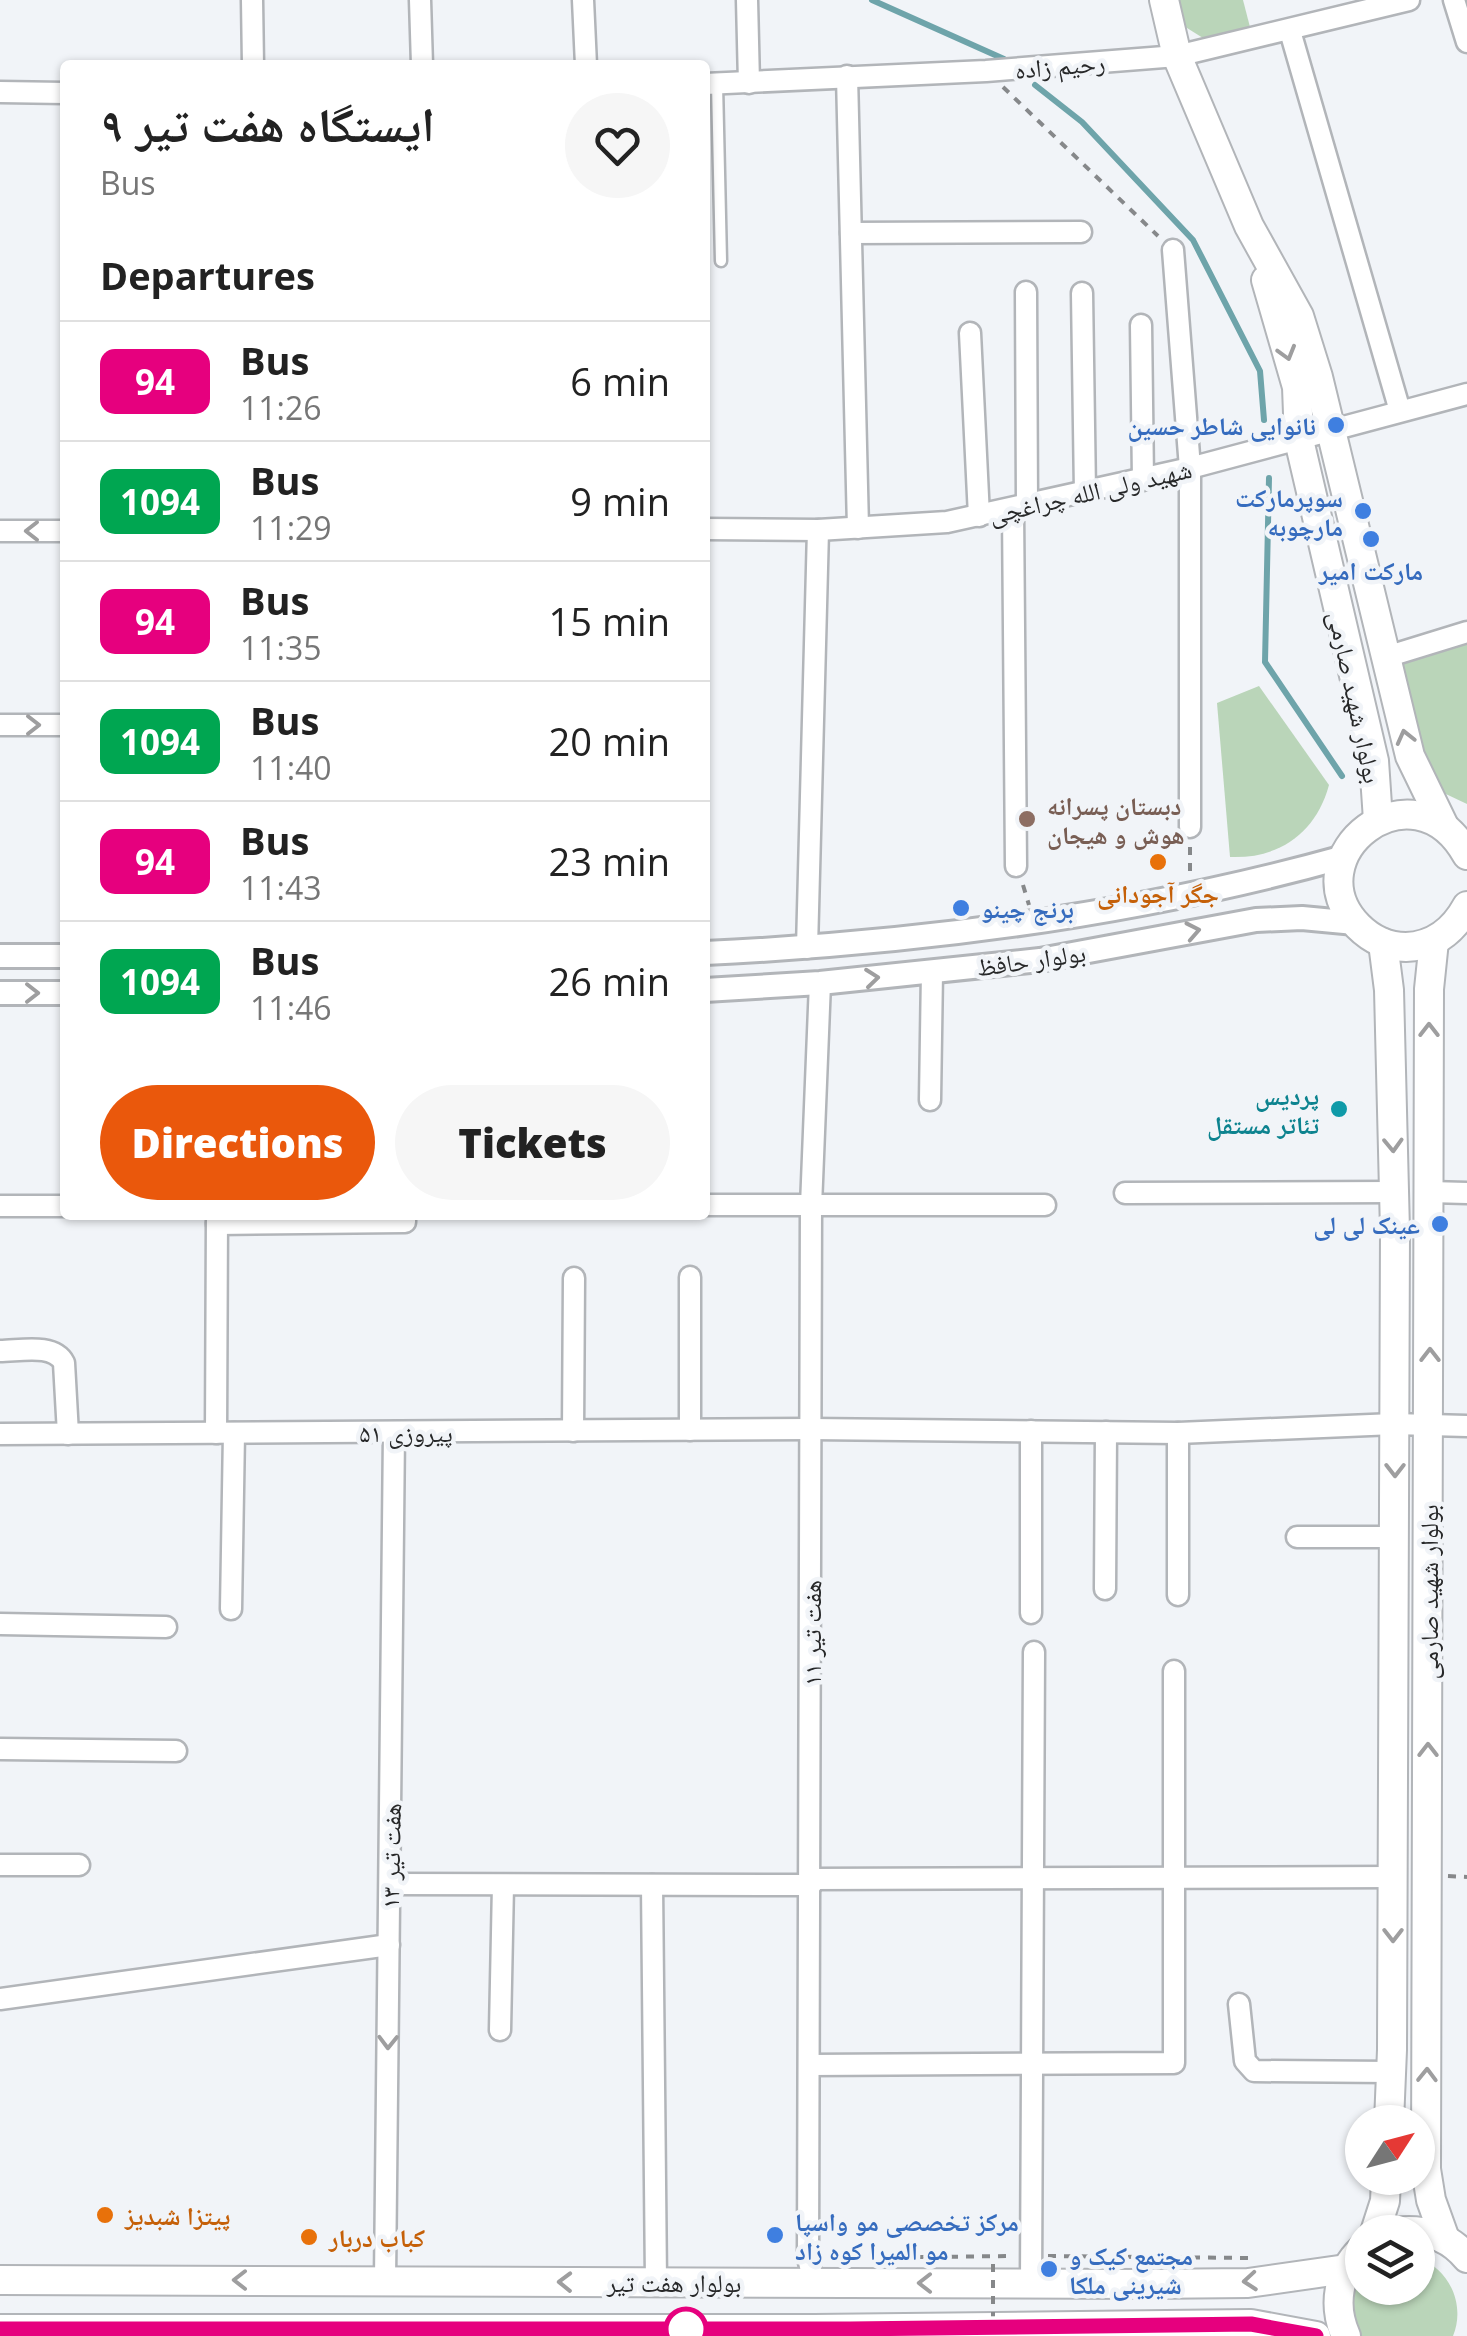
<!DOCTYPE html>
<meta charset="utf-8">
<style>
:root{--surface:#fff;--page:#f6f6f6;--text:#222;--muted:#767676;--line:#e0e0e0;--accent:#ea580c}
body{margin:0;font-family:"Open Sans","Noto Naskh Arabic",sans-serif;background:var(--page);color:var(--text);height:100vh;display:flex;flex-direction:column;font-size:38px;white-space:nowrap}
*{box-sizing:border-box;margin:0}
p{font-size:32px;color:var(--muted)}
.icon{flex:none;width:55px;height:55px;fill:none;stroke:currentColor;stroke-width:2;stroke-linecap:round;stroke-linejoin:round}
.map{position:relative;flex:1;overflow:hidden}
.sheet{position:absolute;left:60px;top:60px;width:650px;height:1160px;display:flex;flex-direction:column;background:var(--surface);border-radius:10px;box-shadow:0 2px 8px #0004}
.sheet>*{flex:none}
.badge{padding:0 20px;border-radius:15px;font-size:35px;line-height:65px}
.needle{width:65px;rotate:54deg}
.fabs{position:absolute;left:1345px;top:2105px;display:grid;gap:20px}
.fabs a{display:grid;place-items:center;width:90px;height:90px;border-radius:50%;background:var(--surface);box-shadow:0 2px 8px #0004;font-size:50px}
.map>.badge{position:absolute;translate:-50% -50%;box-shadow:0 0 0 5px #fff}
h2{padding:0 40px;font-size:38px;line-height:90px}
.round{display:grid;place-items:center;flex:none;width:105px;height:105px;border-radius:52px;background:var(--page)}
.overview{display:flex;align-items:center;justify-content:space-between;height:170px;padding:0 40px}
h1{font-size:48px;font-weight:800;line-height:75px}
.cta{display:flex;gap:20px;margin-top:auto;padding:20px 40px}
.cta a{flex:1;height:115px;border-radius:60px;background:var(--accent);color:#fff;font-size:40px;font-weight:800;line-height:115px;text-align:center}
.cta a+a{background:var(--page);color:var(--text)}
ul{padding:0;list-style:none}
li{display:flex;align-items:center;gap:30px;height:120px;padding:0 40px;border-top:2px solid var(--line)}
li div{flex:1}
li b{display:block;font-size:38px}
li em{font-style:normal}
li .badge{min-width:110px;font-weight:700;text-align:center}
.map>svg:first-child{display:block}
</style>
<div class="map">
<svg width="1467" height="2336" viewBox="0 0 1467 2336">
<rect width="100%" height="100%" fill="#f1f4f8"/>
<g fill="#bad5b9">
<polygon points="1174,0 1243,0 1251,31 1203,38 1179,23"/>
<polygon points="1467,642 1467,804 1431,787 1399,663"/>
<path d="M1259 686 1329 785C1316 833 1279 859 1230 857L1217 703Z"/>
<path d="M1418 2258C1449 2268 1466 2305 1453 2336H1342L1343 2290 1362 2266V2288H1418Z"/>
</g>
<g fill="none" stroke-linecap="round" stroke-linejoin="round">
<g stroke="#6ea4aa" stroke-width="6">
<polyline points="872,0 1004,59"/>
<polyline points="1035,85 1082,122 1193,240 1260,371 1264,420"/>
<polyline points="1269,478 1265,662 1342,776"/>
</g>
<g stroke="#b2b5b9" stroke-width="15">
<polyline id="service" points="717,84 721,261"/>
</g>
<g stroke="#b2b5b9" stroke-width="25">
<g id="minor">
<polyline points="252,0 253,65"/>
<polyline points="420,0 422,65"/>
<polyline points="583,0 586,65"/>
<polyline points="747,0 749,83"/>
<polyline points="1454,0 1467,42"/>
<polyline points="1290,31 1400,411"/>
<polyline points="847,76 858,528"/>
<polyline points="705,84 986,71 1177,56 1409,0"/>
<polyline points="0,92 65,93"/>
<polyline points="851,233 1081,232"/>
<polyline points="1173,250 1190,468 1190,827"/>
<polyline points="1026,292 1027,506"/>
<polyline points="1082,293 1085,493"/>
<polyline points="1141,325 1143,480"/>
<polyline points="970,333 979,516"/>
<polyline points="1013,509 1016,866"/>
<polyline points="705,529 818,530 947,522 1190,468 1467,394"/>
<polyline points="0,531 65,531"/>
<polyline points="1386,657 1467,632"/>
<polyline points="0,725 65,725"/>
<polyline points="807,948 818,530"/>
<polyline points="930,1100 932,972"/>
<polyline points="1430,1192 1467,1193"/>
<polyline points="1125,1193 1394,1192"/>
<polyline points="705,1205 1045,1205"/>
<polyline points="0,1206 65,1206"/>
<polyline points="217,1224 405,1222 405,1215"/>
<polyline points="690,1277 690,1430"/>
<path d="M0 1351C20 1351 54 1343 64 1363L68 1434"/>
<polyline points="573,1431 574,1278"/>
<polyline points="1031,1431 1031,1613"/>
<polyline points="216,1433 217,1215"/>
<polyline points="1178,1433 1178,1595"/>
<polyline points="0,1434 811,1429 1178,1433 1394,1424 1467,1426"/>
<polyline points="1297,1537 1395,1537"/>
<polyline points="1105,1589 1106,1432"/>
<polyline points="231,1609 234,1433"/>
<polyline points="0,1624 166,1627"/>
<polyline points="0,1749 176,1751"/>
<polyline points="0,1865 79,1865"/>
<polyline points="811,1879 1394,1877"/>
<polyline points="390,1884 811,1885"/>
<polyline points="652,1885 656,2282"/>
<polyline points="0,1999 389,1945"/>
<polyline points="1239,2004 1245,2061 1254,2071 1391,2072"/>
<polyline points="500,2030 503,1885"/>
<polyline points="810,2065 1174,2063 1174,1671"/>
<polyline points="385,2280 394,1432"/>
<polyline points="814,2283 808,2258 811,1206 820,983"/>
<polyline points="1031,2284 1034,1652"/>
</g>
</g>
<g stroke="#b2b5b9" stroke-width="28">
<g id="tertiary">
<path d="M705 953C920 943 1136 915 1344 857"/>
<polyline points="0,956 65,956"/>
<polyline points="705,990 820,983 1040,960 1256,920 1302,918 1355,923"/>
<polyline points="0,993 65,993"/>
</g>
</g>
<g stroke="#b2b5b9" stroke-width="32">
<g id="secondary">
<polyline points="1164,0 1177,56 1249,226 1299,316 1318,377 1410,756 1444,826"/>
<polyline points="1266,280 1297,387 1299,440 1374,761 1378,820"/>
<path d="M1467 855C1413 758 1291 857 1358 926 1371 939 1388 947 1406 947 1435 946 1454 930 1467 906"/>
<polyline points="1434,941 1429,989 1426,2169 1431,2200 1445,2239"/>
<polyline points="1383,943 1389,990 1395,1231 1392,2050 1389,2122"/>
<polyline points="1375,2232 1385,2201 1386,2178"/>
<path d="M1395 2232C1423 2228 1449 2236 1467 2258"/>
<polyline points="0,2280 1143,2284 1248,2283 1346,2269"/>
<polyline points="0,2329 814,2329 1251,2324 1316,2336"/>
<path d="M1346 2336C1332 2305 1338 2272 1362 2249"/>
</g>
</g>
<g stroke="#86888a" stroke-width="4" stroke-dasharray="8 8" stroke-linecap="butt">
<polyline points="1003,87 1158,236"/>
<polyline points="1190,871 1190,846"/>
<polyline points="1023,885 1029,905"/>
<polyline points="1448,1876 1467,1877"/>
<polyline points="1048,2256 1248,2258"/>
<polyline points="838,2258 1013,2256"/>
</g>
<use href="#service" stroke="#fff" stroke-width="10"/>
<use href="#minor" stroke="#fff" stroke-width="20"/>
<use href="#tertiary" stroke="#fff" stroke-width="22"/>
<use href="#secondary" stroke="#fff" stroke-width="28"/>
<polyline stroke="#86888a" stroke-width="4" stroke-dasharray="8 8" stroke-linecap="butt" points="993,2264 993,2336"/>
</g>
<defs><path id="oneway-chevron" d="M-2-3.5L2.5 0L-2 3.5" fill="none" stroke-width="1.6" stroke-linecap="round" stroke-linejoin="round" transform="scale(2.5)"/></defs>
<g stroke="#9e9e9f">
<use href="#oneway-chevron" transform="translate(1287 353) rotate(74)"/>
<use href="#oneway-chevron" transform="translate(32 531) rotate(180)"/>
<use href="#oneway-chevron" transform="translate(33 725)"/>
<use href="#oneway-chevron" transform="translate(1405 737) rotate(-104)"/>
<use href="#oneway-chevron" transform="translate(1193 931) rotate(-11)"/>
<use href="#oneway-chevron" transform="translate(872 978) rotate(-6)"/>
<use href="#oneway-chevron" transform="translate(32 993)"/>
<use href="#oneway-chevron" transform="translate(1429 1030) rotate(-90)"/>
<use href="#oneway-chevron" transform="translate(1393 1145) rotate(88)"/>
<use href="#oneway-chevron" transform="translate(1430 1355) rotate(-90)"/>
<use href="#oneway-chevron" transform="translate(1395 1470) rotate(90)"/>
<use href="#oneway-chevron" transform="translate(1428 1750) rotate(-90)"/>
<use href="#oneway-chevron" transform="translate(1393 1935) rotate(90)"/>
<use href="#oneway-chevron" transform="translate(388 2042) rotate(91)"/>
<use href="#oneway-chevron" transform="translate(1427 2075) rotate(-89)"/>
<use href="#oneway-chevron" transform="translate(240 2280) rotate(180)"/>
<use href="#oneway-chevron" transform="translate(1250 2281) rotate(175)"/>
<use href="#oneway-chevron" transform="translate(565 2282) rotate(-179)"/>
<use href="#oneway-chevron" transform="translate(925 2283) rotate(-180)"/>
</g>
<g fill="none" stroke-linecap="round" stroke-linejoin="round">
<g stroke="#fff" stroke-width="22">
<polyline id="line" points="0,2329 850,2329 1251,2324 1316,2336"/>
</g>
<use href="#line" stroke="#e6007e" stroke-width="15"/>
</g>
<g fill="#3f7fe0" stroke="#f1f4f8" stroke-width="4">
<circle cx="1336" cy="425" r="10"/>
<circle cx="1363" cy="511" r="10"/>
<circle cx="1371" cy="539" r="10"/>
<circle cx="961" cy="908" r="10"/>
<circle cx="1440" cy="1224" r="10"/>
<circle cx="775" cy="2235" r="10"/>
<circle cx="1049" cy="2269" r="10"/>
</g>
<circle fill="#8d6e63" stroke="#f1f4f8" stroke-width="4" cx="1027" cy="819" r="10"/>
<g fill="#e8710a" stroke="#f1f4f8" stroke-width="4">
<circle cx="1158" cy="862" r="10"/>
<circle cx="105" cy="2215" r="10"/>
<circle cx="309" cy="2237" r="10"/>
</g>
<circle fill="#0f9aa8" stroke="#f1f4f8" stroke-width="4" cx="1339" cy="1109" r="10"/>
<circle fill="#fff" stroke="#e6007e" stroke-width="5" cx="686" cy="2329" r="20"/>
<g text-anchor="middle" dominant-baseline="central" stroke-width="9" stroke-linejoin="round" paint-order="stroke">
<g font-size="25" fill="#272829" stroke="#f1f4f8">
<text transform="translate(1060 65) rotate(-5)">رحیم زاده</text>
<text transform="translate(1090 491) rotate(-13)">شهید ولی الله چراغچی</text>
<text transform="translate(1356 697) rotate(78)">بولوار شهید صارمی</text>
<text transform="translate(1031 959) rotate(-8)">بولوار حافظ</text>
<text x="406" y="1432">پیروزی ۵۱</text>
<text transform="translate(1428 1592) rotate(-90)">بولوار شهید صارمی</text>
<text transform="translate(811 1633) rotate(-90)">هفت تیر ۱۱</text>
<text transform="translate(390 1856) rotate(-89)">هفت تیر ۱۳</text>
<text x="674" y="2282">بولوار هفت تیر</text>
</g>
<g font-size="25" font-weight="bold" fill="#366cbe" stroke="#f1f4f8" text-anchor="end">
<text x="1316" y="425">نانوایی شاطر حسین</text>
<text x="1343" y="497">سوپرمارکت<tspan x="1343" dy="29">مارچوبه</tspan></text>
<text x="1371" y="570" text-anchor="middle">مارکت امیر</text>
<text x="981" y="908" text-anchor="start">برنج چینو</text>
<text x="1420" y="1224">عینک لی لی</text>
<text x="795" y="2221" text-anchor="start">مرکز تخصصی مو واسپا<tspan x="795" dy="29">مو المیرا کوه زاد</tspan></text>
<text x="1069" y="2255" text-anchor="start">مجتمع کیک و<tspan x="1069" dy="29">شیرینی ملکا</tspan></text>
</g>
<g font-size="25" font-weight="bold" fill="#785e54" stroke="#f1f4f8" text-anchor="start">
<text x="1047" y="805">دبستان پسرانه<tspan x="1047" dy="29">هوش و هیجان</tspan></text>
</g>
<g font-size="25" font-weight="bold" fill="#c56008" stroke="#f1f4f8" text-anchor="start">
<text x="1158" y="893" text-anchor="middle">جگر آجودانی</text>
<text x="125" y="2215">پیتزا شبدیز</text>
<text x="329" y="2237">کباب دربار</text>
</g>
<g font-size="25" font-weight="bold" fill="#0d838f" stroke="#f1f4f8" text-anchor="end">
<text x="1319" y="1095">پردیس<tspan x="1319" dy="29">تئاتر مستقل</tspan></text>
</g>
</g>
</svg>
<div class="fabs">
<a><svg class="needle" viewBox="-14 -14 28 28"><path d="M0-13l5 13h-10z" fill="#e53935"/><path d="M0 13l5-13h-10z" fill="#767676"/></svg></a>
<a><svg class="icon" aria-label="layers" viewBox="0 0 24 24"><path d="M12 4l9 5-9 5-9-5zM3 14l9 5 9-5"/></svg></a>
</div>
<section class="sheet">
<div class="overview"><div><h1>ایستگاه هفت تیر ۹</h1><p>Bus</p></div><a class="round"><svg class="icon" aria-label="heart" viewBox="0 0 24 24"><path d="M12 20l-8-8c-3-5 5-10 8-4 3-6 11-1 8 4z"/></svg></a></div>
<h2>Departures</h2>
<ul>
<li><span class="badge" style="background:#e6007e;color:#fff">94</span><div><b>Bus</b><p>11:26</p></div><em>6 min</em></li>
<li><span class="badge" style="background:#00a651;color:#fff">1094</span><div><b>Bus</b><p>11:29</p></div><em>9 min</em></li>
<li><span class="badge" style="background:#e6007e;color:#fff">94</span><div><b>Bus</b><p>11:35</p></div><em>15 min</em></li>
<li><span class="badge" style="background:#00a651;color:#fff">1094</span><div><b>Bus</b><p>11:40</p></div><em>20 min</em></li>
<li><span class="badge" style="background:#e6007e;color:#fff">94</span><div><b>Bus</b><p>11:43</p></div><em>23 min</em></li>
<li><span class="badge" style="background:#00a651;color:#fff">1094</span><div><b>Bus</b><p>11:46</p></div><em>26 min</em></li>
</ul>
<div class="cta"><a>Directions</a><a>Tickets</a></div>
</section>
</div>
